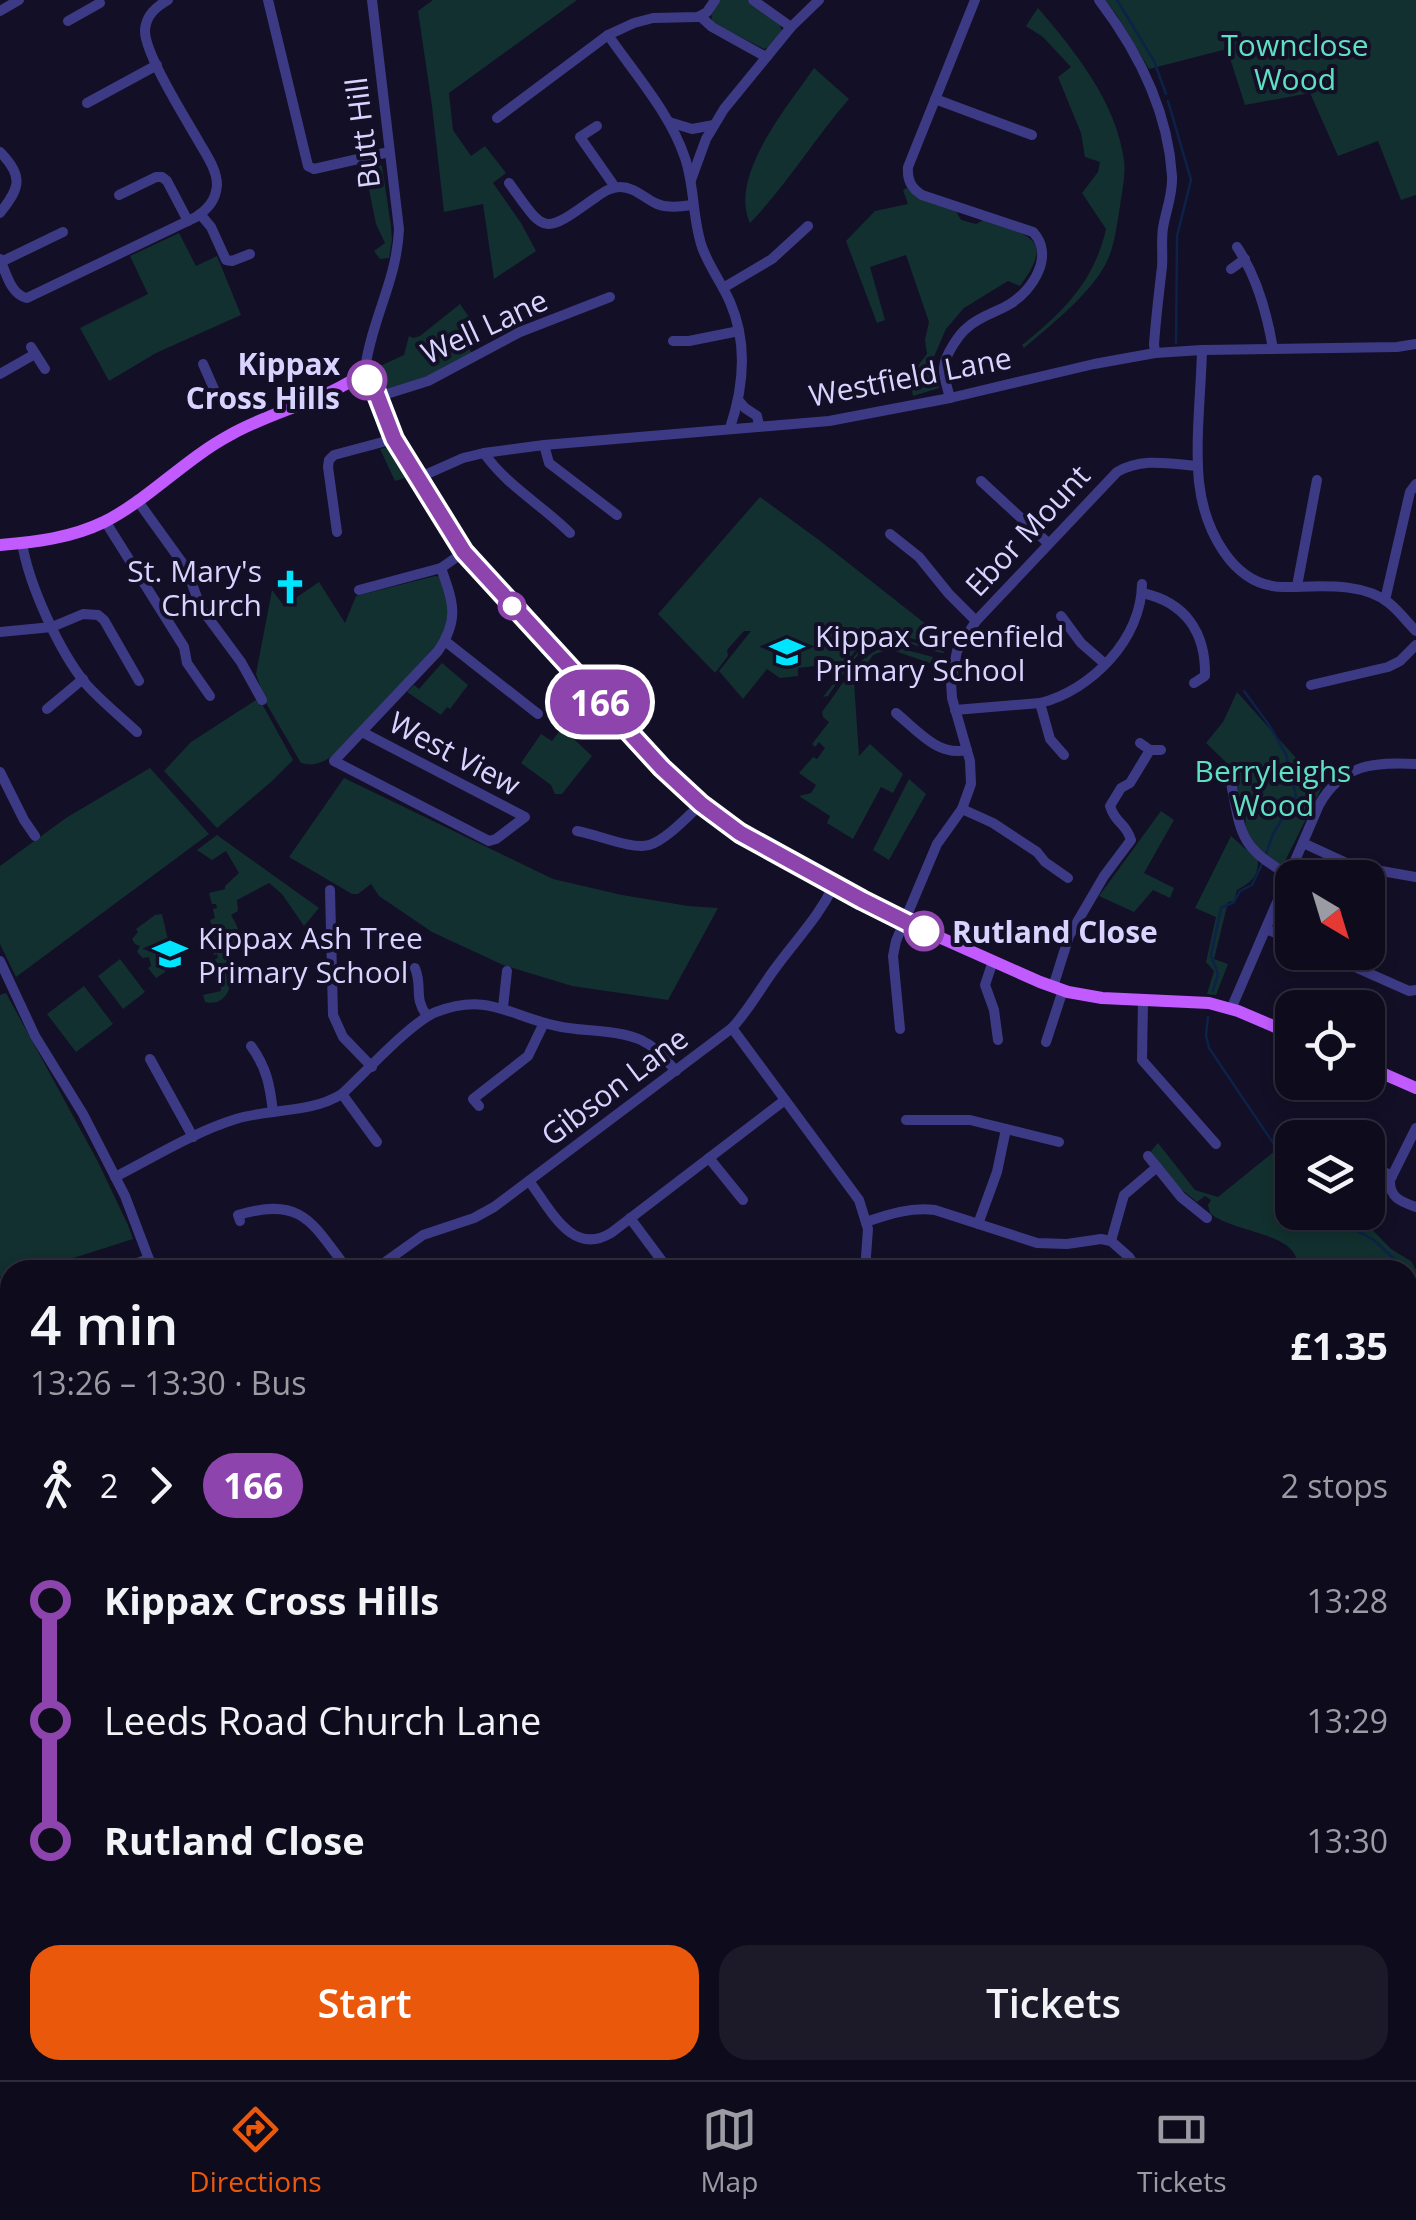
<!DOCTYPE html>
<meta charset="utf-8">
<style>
:root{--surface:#0e0b1c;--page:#1c1929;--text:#f1f3f6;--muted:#9b9ba3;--line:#2e2b3b;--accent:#ea580c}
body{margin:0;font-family:"Open Sans",sans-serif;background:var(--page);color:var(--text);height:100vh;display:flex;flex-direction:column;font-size:38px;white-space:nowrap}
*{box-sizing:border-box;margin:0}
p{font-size:32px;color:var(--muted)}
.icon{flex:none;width:55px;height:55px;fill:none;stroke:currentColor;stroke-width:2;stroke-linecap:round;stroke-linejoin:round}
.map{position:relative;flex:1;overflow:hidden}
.side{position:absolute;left:0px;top:1260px;width:1418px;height:820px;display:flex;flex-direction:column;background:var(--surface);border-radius:30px 30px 0 0;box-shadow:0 5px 15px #0003,0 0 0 2px var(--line)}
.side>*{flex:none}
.badge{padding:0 20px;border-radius:32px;font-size:35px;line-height:65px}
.needle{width:65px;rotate:142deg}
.fabs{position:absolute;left:1275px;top:860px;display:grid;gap:20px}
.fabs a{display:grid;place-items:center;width:110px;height:110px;border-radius:20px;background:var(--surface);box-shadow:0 5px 15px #0003,0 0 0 2px var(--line);font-size:50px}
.map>.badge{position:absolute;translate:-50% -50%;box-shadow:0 0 0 5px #fff}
.legs{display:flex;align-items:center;gap:15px;height:110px;padding:0 30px;font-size:32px}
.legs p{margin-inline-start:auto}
.summary{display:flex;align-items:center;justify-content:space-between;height:170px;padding:0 30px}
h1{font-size:55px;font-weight:600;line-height:75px}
.action{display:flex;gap:20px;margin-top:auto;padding:20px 30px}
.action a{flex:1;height:115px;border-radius:30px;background:var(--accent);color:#fff;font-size:40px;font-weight:600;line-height:115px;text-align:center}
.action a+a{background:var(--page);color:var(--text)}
ul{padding:0 30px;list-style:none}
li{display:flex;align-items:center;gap:35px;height:120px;font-size:38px}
li i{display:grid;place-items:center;width:15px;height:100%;margin:0 12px;background:currentColor}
li i::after{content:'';width:25px;height:25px;margin:-12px;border:8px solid;border-radius:50%;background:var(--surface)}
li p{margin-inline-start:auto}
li:first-child i{background:linear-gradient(#0000 50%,currentColor 0)}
li:last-child i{background:linear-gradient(currentColor 50%,#0000 0)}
.tabs{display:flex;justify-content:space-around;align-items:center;height:140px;border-top:2px solid var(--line);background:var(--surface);font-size:28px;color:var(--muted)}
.tabs a{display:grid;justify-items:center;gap:5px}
.tabs .active{color:var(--accent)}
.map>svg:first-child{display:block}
</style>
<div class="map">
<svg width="1416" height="2080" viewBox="0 0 1416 2080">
<rect width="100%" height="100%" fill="#130f26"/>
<g fill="#12302f">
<polygon points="433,0 577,0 449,93 453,130 471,156 485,146 506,173 493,183 521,223 536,251 494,279 483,204 444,212 432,106 418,11"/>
<path d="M719 0H747L779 23 782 31 770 47 764 49 713 23C709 15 715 8 719 0Z"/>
<polygon points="1105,0 1416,0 1416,195 1401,200 1378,141 1338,156 1310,93 1245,105 1227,49 1149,69 1118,17"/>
<path d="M1038 8C1075 51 1116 102 1124 160 1126 175 1122 191 1120 206 1117 224 1115 243 1108 259 1095 290 1050 326 1024 348L1022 345C1063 312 1094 282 1106 229L1082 193 1098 172 1100 162 1085 157 1081 133 1058 77 1071 67 1043 37 1026 26Z"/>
<path d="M814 68 849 99C814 139 787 185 750 223 728 176 788 106 814 68Z"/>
<polygon points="375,162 382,166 391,226 392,240 389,258 380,259 374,251 385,243 376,224 364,165"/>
<path d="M907 188 916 197 956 211 961 220 976 224 983 220C1027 236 1057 236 1020 286L1008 281 964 308 946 329 933 359 939 388 913 396 909 377 927 354 925 340 929 322 906 255 870 267 885 320 877 323 846 241 875 211 908 204 903 190Z"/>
<polygon points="179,233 196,266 217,256 241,315 156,353 109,381 80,328 148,294 130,256"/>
<polygon points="460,304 473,323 459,334 472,353 425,377 386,389 380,366 404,355 409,336 413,338 420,336"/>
<polygon points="388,447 392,450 408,477 395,481 380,449"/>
<path d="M760 497 819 540 927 625 933 645C874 627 878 621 839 672L825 673 824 665 798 668V676L780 678 767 669 743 699 719 671 751 631H744L727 650 728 656 715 673 658 614Z"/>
<path d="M435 576 442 577C450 604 451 616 440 643L336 753C324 762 315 767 301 763L266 703 256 674 272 590 284 606 319 582 345 623 356 596Z"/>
<path d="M881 634 943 650 944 653C926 651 908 641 890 638 865 634 841 679 828 696L823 697 867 640Z"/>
<path d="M891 646 933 657 930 663 889 649 873 655 854 682 859 756 870 744 903 774 893 793 881 787 853 839 827 823 830 816 799 796 811 793 816 785 799 773 813 757 817 759 825 748 819 742 815 747 812 744 829 722 823 717 822 712C841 688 859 650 891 646Z"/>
<polygon points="442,663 468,685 450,709 447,707 441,715 407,692 414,685 419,689"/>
<path d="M1237 692 1322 787 1282 867C1261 852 1239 841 1247 812L1239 803 1233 769 1206 743 1223 722Z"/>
<polygon points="256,700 261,702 293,760 272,781 217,828 164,771 191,742"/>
<polygon points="562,728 592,756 562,794 555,794 551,785 521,763 541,734 552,741"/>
<polygon points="150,768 209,834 16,977 0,944 0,866 66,818"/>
<polygon points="344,778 553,879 622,895 688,906 718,908 668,1000 572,986 503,965 432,932 379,896 371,884 358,894 352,894 289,857"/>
<polygon points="909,779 926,794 889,860 873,850"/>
<polygon points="1161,811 1174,820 1144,873 1174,888 1170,898 1153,890 1134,912 1099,896"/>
<path d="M217 835 319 908 304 926 282 894 269 883 237 900 238 911 231 915C249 944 232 941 226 963 224 971 229 981 229 989 225 1000 216 1005 205 1002L203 995 221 991 220 981 224 980 223 976 219 977 215 959 218 958 217 954 214 955 211 943 215 941 213 932 216 931 215 927H212L210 920 215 918 213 909 217 908 216 904H212L209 893 225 889V886L239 873 226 851 212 860 197 850Z"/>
<path d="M1231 836 1258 860C1258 878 1251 882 1237 890L1234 901 1228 902 1214 959 1228 964 1216 995 1207 994 1214 971 1206 962 1216 917 1195 908Z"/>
<polygon points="162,914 169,944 173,944 175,955 164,957 165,972 156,978 148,968 151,966 149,957 143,958 137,952 140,946 135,944 132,939 138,932 136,929 155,915"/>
<polygon points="120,959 145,992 123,1009 98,976"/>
<polygon points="84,986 113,1024 76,1052 47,1014"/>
<polygon points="6,993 97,1160 128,1225 133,1239 39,1269 10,1270 10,1275 0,1277 0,995"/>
<path d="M1158 1143 1195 1190 1218 1197 1276 1150 1292 1165V1212L1346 1213 1360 1217 1391 1249 1411 1261 1416 1270V1282L1408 1279V1270H1296C1306 1233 1231 1233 1210 1213L1208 1205 1211 1200 1205 1196 1197 1202 1177 1186 1151 1151Z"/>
<polygon points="1408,1662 1416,1663 1416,1791 1408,1804"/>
<polygon points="1408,1818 1416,1832 1416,1897 1408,1871"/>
<polygon points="988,2070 1165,2070 1161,2080 987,2080"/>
</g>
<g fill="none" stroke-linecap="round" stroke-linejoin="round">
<g stroke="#0c2248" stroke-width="2.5">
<polyline points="1117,0 1154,61 1166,94"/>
<polyline points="1168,101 1191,180 1177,236 1176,343"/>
<polyline points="1244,691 1269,725 1286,754 1296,796 1273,834 1266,854"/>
<polyline points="1213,991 1218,974 1211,956 1221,908 1234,902 1240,891 1252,885 1263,862"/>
<polyline points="1208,1017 1206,1035 1209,1048 1292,1171"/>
<polyline points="1330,1212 1346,1225 1374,1240 1406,1270"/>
<polyline points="1408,1271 1416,1279"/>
<polyline points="1408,1545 1416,1530"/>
</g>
<g stroke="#3d3a85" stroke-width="10">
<polyline points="268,0 308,166 314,169 389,152"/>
<path d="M715 0 707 12 698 17 653 18 634 23 608 35C635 74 670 113 685 158 695 187 692 218 702 247 709 267 722 283 730 302 748 343 744 386 730 428"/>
<polyline points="753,0 791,27"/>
<path d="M1099 0C1137 50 1168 111 1172 176 1173 194 1166 210 1163 228 1161 241 1163 254 1162 267 1159 292 1156 318 1154 344L1155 353"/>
<polyline points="0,11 19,0"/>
<polyline points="700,16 712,27 766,57"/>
<polyline points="68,21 100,3"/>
<polyline points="935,99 1032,135"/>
<polyline points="87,103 157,65"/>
<polyline points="497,118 608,35"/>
<polyline points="669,122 692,129 714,125"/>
<polyline points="597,126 580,137 615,187"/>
<path d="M0 152C25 177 19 189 0 213"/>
<polyline points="691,180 706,139 724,109 791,27 819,0"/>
<path d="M509 183C544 231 541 237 592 200 601 194 609 187 620 187 634 187 643 197 655 203 667 209 680 206 693 205"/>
<polyline points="119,195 156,177 162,177 167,181 188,221"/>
<polyline points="200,214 211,227 226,260 232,261 250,254"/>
<path d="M1237 247C1257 277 1267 313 1273 349"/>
<path d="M0 259C6 273 11 295 27 298L196 217C208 209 216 200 217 185 217 170 207 156 199 142 186 119 144 53 145 30 146 15 156 7 168 0"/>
<polyline points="1,262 63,232"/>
<polyline points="1231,269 1245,259"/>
<polyline points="723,288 772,259 808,226"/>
<polyline points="673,341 689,341 739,331"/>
<polyline points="31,347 45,369"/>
<path d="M1202 350C1201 392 1195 440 1199 482 1204 527 1231 587 1284 587 1317 587 1361 581 1389 603 1399 611 1407 622 1416 631"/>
<polyline points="203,364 214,389"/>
<path d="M365 369C372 318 397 280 399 229L372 0"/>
<polyline points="0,374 35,354"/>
<polyline points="377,397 428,381 520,332 610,297"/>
<path d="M950 398C948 389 943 377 944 367 945 355 959 334 968 327 980 316 997 312 1010 304 1033 290 1055 255 1033 232L922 195C911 188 907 180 908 167L975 0"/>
<polyline points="739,401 745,408 757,416 759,425"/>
<polyline points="544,445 549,463 617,515"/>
<path d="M484 453C507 486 542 505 570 533"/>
<polyline points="418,478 463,458 484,453 544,445 829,421 950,398 1094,364 1155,353 1202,350 1397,347 1416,344"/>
<polyline points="981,481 1048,543"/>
<polyline points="137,500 186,568 201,608 241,662 262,700"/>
<polyline points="105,521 184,647 187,663 210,696"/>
<polyline points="337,532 328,467 329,460 334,455 394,439"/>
<polyline points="890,534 919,557 949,594 976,621"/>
<path d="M22 543C29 585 59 651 86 684 101 701 120 716 137 732"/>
<polyline points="1297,586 1317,480"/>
<polyline points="359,590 441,568 464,552"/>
<path d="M1142 593C1185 602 1206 632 1205 676L1194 683"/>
<polyline points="1385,600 1410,492 1416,484"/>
<polyline points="1061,616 1081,643 1104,663"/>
<polyline points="0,632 52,627 83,614 98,615 104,620 139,681"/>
<polyline points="445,641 538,714"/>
<polyline points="1311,685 1388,667 1400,661 1416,645"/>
<polyline points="1040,703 1050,739 1064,755"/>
<polyline points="47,709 83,679"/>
<path d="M955 710 1040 703C1092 690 1141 639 1142 584"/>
<path d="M896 713C917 730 938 757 967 750"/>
<path d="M362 732 525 817 496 839 489 841 334 761 438 651C460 619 453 602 441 568"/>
<polyline points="1140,743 1150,750 1161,750"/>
<polyline points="0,772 24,820 35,836"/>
<path d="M1230 778C1241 831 1237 847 1289 875"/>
<polyline points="962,809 993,823 1037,852 1045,862 1068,878"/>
<path d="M577 831C596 834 632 850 649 845 666 840 688 816 701 804"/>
<polyline points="1303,843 1353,866 1416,877"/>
<polyline points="330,890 333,1015 343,1037 372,1067"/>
<polyline points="1266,929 1292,940"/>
<polyline points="1321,952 1409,991 1416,990"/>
<polyline points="0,961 35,1036 83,1114 125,1196 153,1270"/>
<polyline points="993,961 985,985 994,1010 998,1040"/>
<path d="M415 968C423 988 413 997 427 1016"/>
<path d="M1053 987 1069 936 1104 876 1131 840C1125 821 1116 825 1110 806L1121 788 1130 783 1150 750"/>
<polyline points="1143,1000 1142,1060 1216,1144"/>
<polyline points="503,1007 507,971"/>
<path d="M1231 1009 1319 805C1342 764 1373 762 1416 764"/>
<polyline points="732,1028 859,1200 868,1229 865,1270"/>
<path d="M900 1029 893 956 896 941 937 844 962 809 971 784 970 761 952 698 951 682 957 651 976 621 1117 472C1143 457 1170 464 1198 466"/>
<polyline points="1046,1042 1063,990"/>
<path d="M251 1046C267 1068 270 1086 273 1112"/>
<polyline points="150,1059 193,1137"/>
<polyline points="342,1094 377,1142"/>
<polyline points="479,1106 473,1099 528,1056 544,1023"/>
<polyline points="906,1120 970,1120 1059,1142"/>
<path d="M1416 1128 1390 1180C1389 1198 1402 1202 1416 1207"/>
<polyline points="1148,1156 1181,1197 1207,1218"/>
<polyline points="709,1158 743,1200"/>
<polyline points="1368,1164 1392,1176"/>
<path d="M115 1177C154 1157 194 1132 236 1119 272 1108 309 1114 342 1094 365 1073 411 1022 436 1012 489 992 509 1016 557 1026 583 1032 616 1029 641 1040 656 1047 665 1059 676 1071"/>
<path d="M529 1181C550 1208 571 1257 611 1233L785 1100"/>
<polyline points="630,1218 662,1261"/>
<path d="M240 1221 238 1215C303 1196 312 1223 348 1270"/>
<path d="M866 1222C889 1214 911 1207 935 1210L1037 1243 1067 1244 1101 1239 1111 1241 1129 1257 1138 1270"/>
<polyline points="978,1224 997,1172 1006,1129"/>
<polyline points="1111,1241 1124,1195 1157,1167"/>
<polyline points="116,1270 149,1259"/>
<path d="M374 1270 423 1235 474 1218 494 1207 732 1028C748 1011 760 989 774 970 796 939 817 920 834 885"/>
<polyline points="2,1322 10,1347"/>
<polyline points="8,1491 10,1492"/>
<polyline points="0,1584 10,1587"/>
<polyline points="0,1735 10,1736"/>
</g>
<g stroke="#c25bff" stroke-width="12">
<path d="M0 545C36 542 71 538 104 522 148 500 185 459 230 435 270 412 317 403 356 378L355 374 359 369H365L369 374 367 380 375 389 394 439 464 552 662 768 720 820 802 868 903 921 1040 982 1068 992 1102 998 1209 1003 1238 1011 1292 1034"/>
<polyline points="1368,1067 1416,1088"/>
</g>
</g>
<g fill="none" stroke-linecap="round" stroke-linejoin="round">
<g stroke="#fff" stroke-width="22">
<polyline id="line-1" points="367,380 374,387 394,439 464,552 662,768 701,804 740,833 862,900 924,931"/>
</g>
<use href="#line-1" stroke="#8e44ad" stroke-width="15"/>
</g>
<defs>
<g id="church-bare" transform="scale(2.7)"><path d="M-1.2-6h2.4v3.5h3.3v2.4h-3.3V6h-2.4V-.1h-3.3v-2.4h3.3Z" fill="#00e5ff" stroke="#130f26" stroke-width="2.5" paint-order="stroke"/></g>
<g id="school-bare" transform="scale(2.7)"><path d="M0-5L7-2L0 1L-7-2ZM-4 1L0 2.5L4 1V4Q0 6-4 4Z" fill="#00e5ff" stroke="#130f26" stroke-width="2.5" paint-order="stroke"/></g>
</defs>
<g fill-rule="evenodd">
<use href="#church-bare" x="290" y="587"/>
<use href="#school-bare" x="787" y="652"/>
<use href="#school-bare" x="170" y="954"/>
</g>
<g fill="#fff" stroke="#8e44ad" stroke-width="5">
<circle cx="367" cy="380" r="18"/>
<circle cx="512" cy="606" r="12"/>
<circle cx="924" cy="931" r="18"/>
</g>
<g text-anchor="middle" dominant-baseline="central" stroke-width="8" stroke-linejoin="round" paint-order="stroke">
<g font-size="30" fill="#5fe0c0" stroke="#130f26">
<text x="1295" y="44">Townclose<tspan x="1295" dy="34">Wood</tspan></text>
<text x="1273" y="770">Berryleighs<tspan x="1273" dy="34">Wood</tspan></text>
</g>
<g font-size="30" fill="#d9d4ff" stroke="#130f26">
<text transform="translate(362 133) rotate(-97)">Butt Hill</text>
<text transform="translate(484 326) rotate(-25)">Well Lane</text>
<text transform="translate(910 376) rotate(-11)">Westfield Lane</text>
<text transform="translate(1027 530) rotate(-47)">Ebor Mount</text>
<text transform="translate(455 753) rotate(28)">West View</text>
<text transform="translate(614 1086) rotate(-37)">Gibson Lane</text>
</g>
<g font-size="30" font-weight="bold" fill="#d9d4ff" stroke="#130f26" text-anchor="end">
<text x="340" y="363">Kippax<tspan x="340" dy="34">Cross Hills</tspan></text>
<text x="952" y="931" text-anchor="start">Rutland Close</text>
</g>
<g font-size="30" fill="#d9d4ff" stroke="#130f26" text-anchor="start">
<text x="262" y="570" text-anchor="end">St. Mary's<tspan x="262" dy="34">Church</tspan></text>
<text x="815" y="635">Kippax Greenfield<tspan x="815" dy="34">Primary School</tspan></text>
<text x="198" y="937">Kippax Ash Tree<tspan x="198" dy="34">Primary School</tspan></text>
</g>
</g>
</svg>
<div class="fabs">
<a><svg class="needle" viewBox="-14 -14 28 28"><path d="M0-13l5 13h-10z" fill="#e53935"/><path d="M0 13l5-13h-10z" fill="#9b9ba3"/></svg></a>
<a><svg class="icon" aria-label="locate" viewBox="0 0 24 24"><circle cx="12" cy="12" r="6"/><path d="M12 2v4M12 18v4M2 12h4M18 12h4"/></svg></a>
<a><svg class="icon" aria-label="layers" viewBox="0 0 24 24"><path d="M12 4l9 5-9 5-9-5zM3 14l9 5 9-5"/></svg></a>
</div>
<b class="badge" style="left:600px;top:702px;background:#8e44ad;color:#fff">166</b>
<section class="side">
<div class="summary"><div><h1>4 min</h1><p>13:26 – 13:30 · Bus</p></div><b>£1.35</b></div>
<div class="legs"><svg class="icon" aria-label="walk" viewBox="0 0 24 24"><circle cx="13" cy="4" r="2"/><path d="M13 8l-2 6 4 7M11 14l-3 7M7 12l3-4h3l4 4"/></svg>2<svg class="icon" aria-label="forward" viewBox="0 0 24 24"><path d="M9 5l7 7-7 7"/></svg><b class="badge" style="background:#8e44ad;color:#fff">166</b><p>2 stops</p></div>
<ul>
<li><i style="color:#8e44ad"></i><b>Kippax Cross Hills</b><p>13:28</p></li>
<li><i style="color:#8e44ad"></i><span>Leeds Road Church Lane</span><p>13:29</p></li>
<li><i style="color:#8e44ad"></i><b>Rutland Close</b><p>13:30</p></li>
</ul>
<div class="action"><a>Start</a><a>Tickets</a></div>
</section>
</div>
<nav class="tabs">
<a class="active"><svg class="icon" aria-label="directions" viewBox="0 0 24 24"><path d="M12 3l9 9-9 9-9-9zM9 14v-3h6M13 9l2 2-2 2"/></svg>Directions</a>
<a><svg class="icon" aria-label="map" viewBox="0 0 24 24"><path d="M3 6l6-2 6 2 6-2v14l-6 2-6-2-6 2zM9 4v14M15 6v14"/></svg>Map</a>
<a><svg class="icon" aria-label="tickets" viewBox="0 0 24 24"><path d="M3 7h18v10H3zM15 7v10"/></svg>Tickets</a>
</nav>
